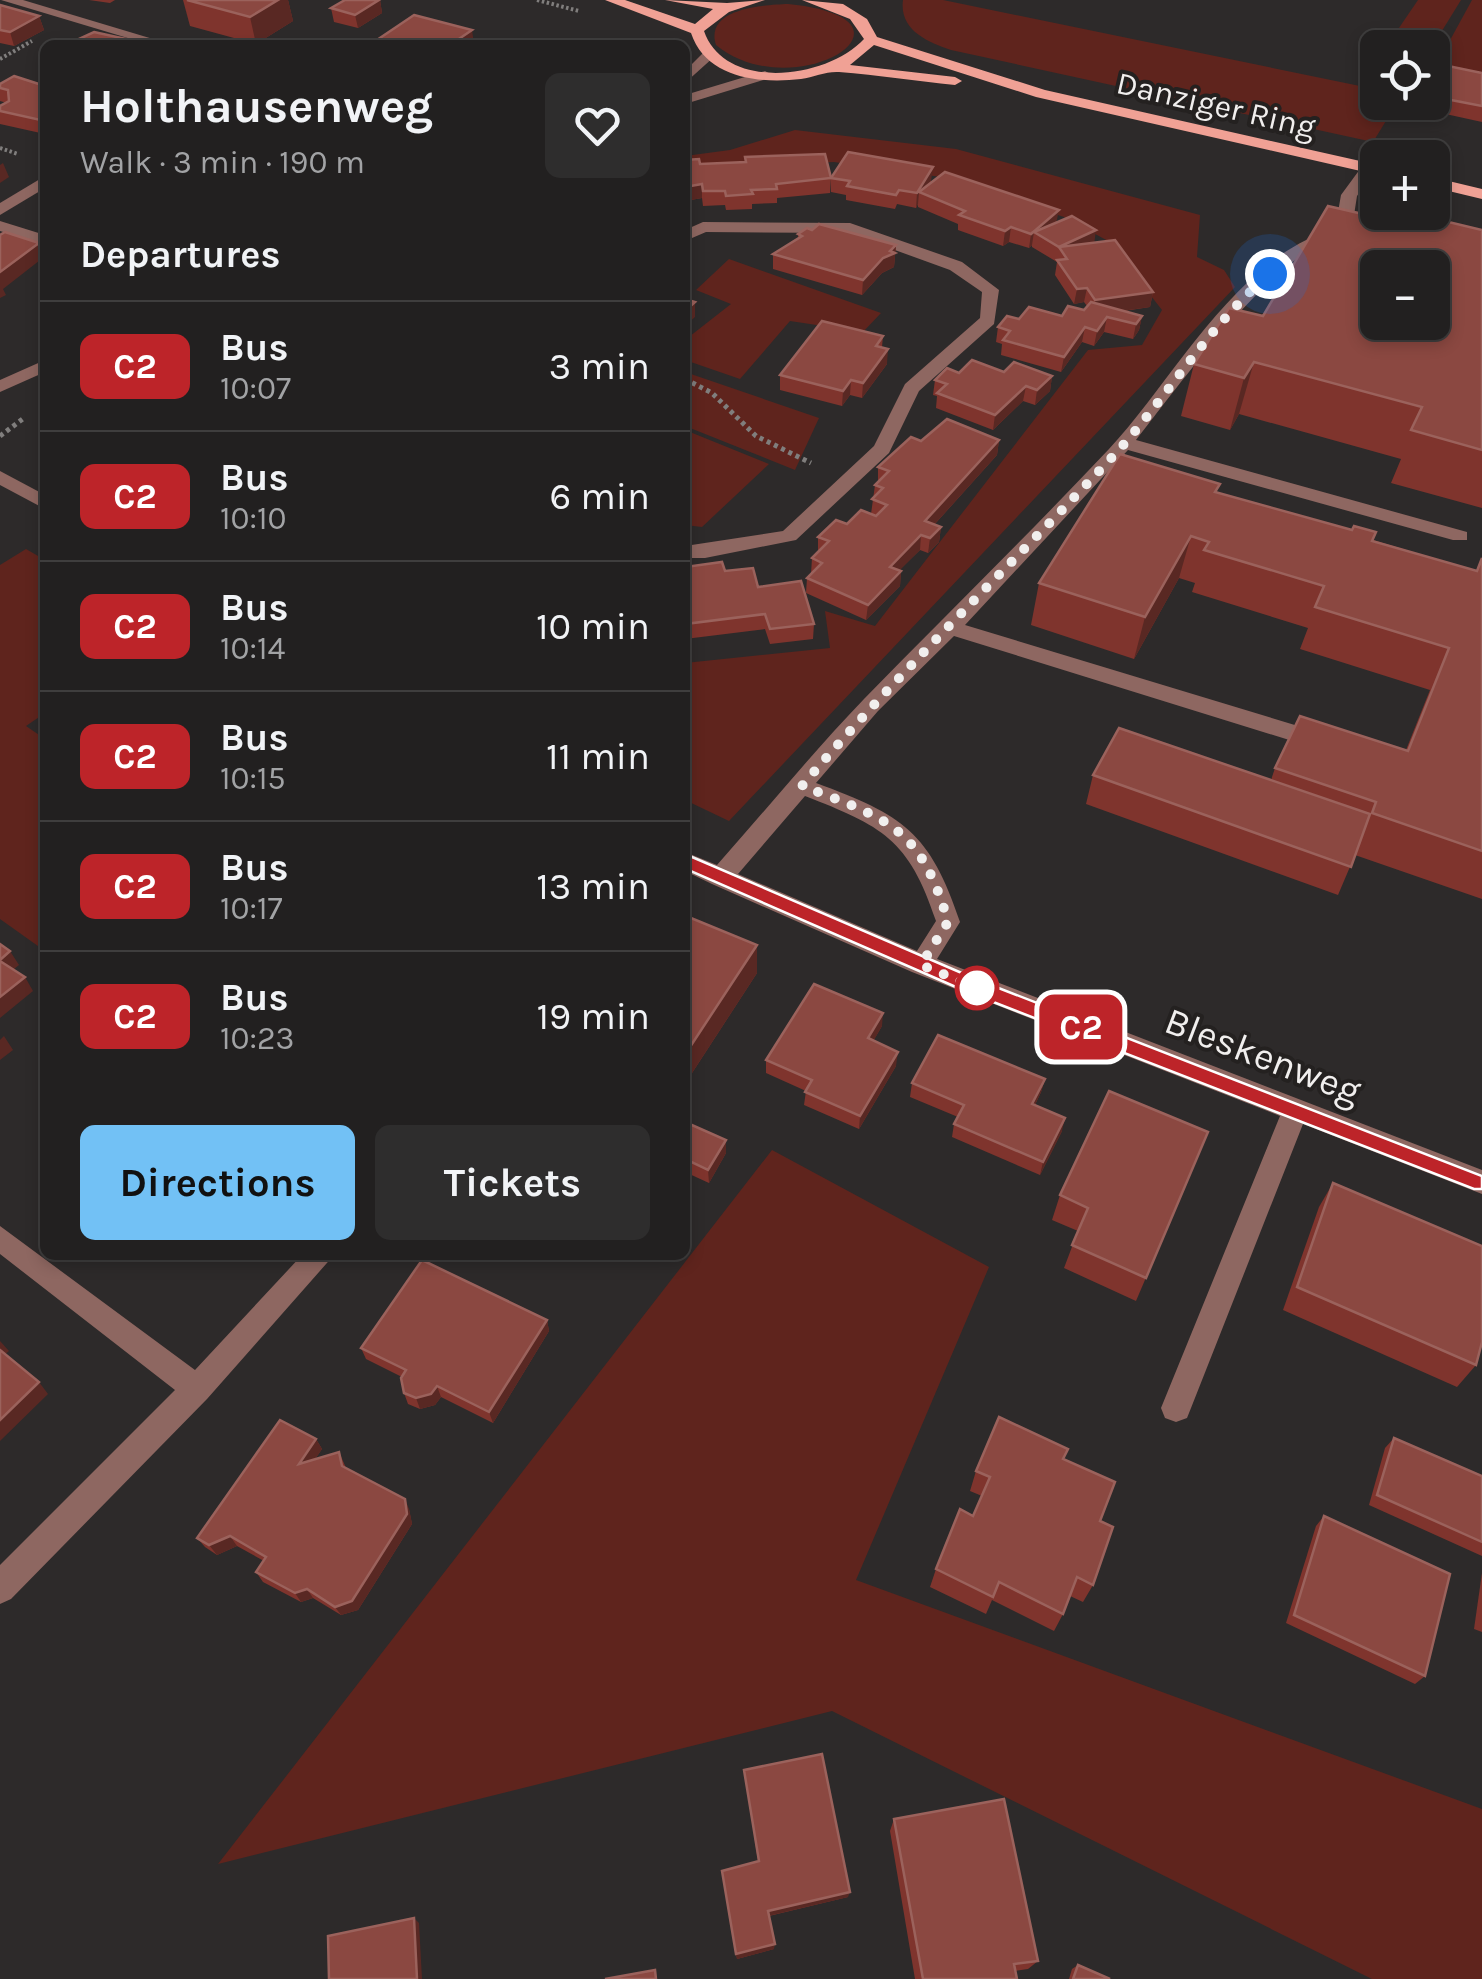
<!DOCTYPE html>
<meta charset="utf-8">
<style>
:root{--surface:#222020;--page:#2e2d2d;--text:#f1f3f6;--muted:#a2a3a5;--line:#3f3e3e;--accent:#72c1f5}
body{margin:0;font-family:Karla,sans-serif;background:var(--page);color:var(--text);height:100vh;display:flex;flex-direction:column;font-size:38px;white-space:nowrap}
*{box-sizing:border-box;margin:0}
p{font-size:32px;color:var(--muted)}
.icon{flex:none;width:55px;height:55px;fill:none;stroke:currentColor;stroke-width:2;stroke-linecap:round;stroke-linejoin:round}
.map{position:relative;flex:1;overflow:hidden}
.side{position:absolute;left:40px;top:40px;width:650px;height:1220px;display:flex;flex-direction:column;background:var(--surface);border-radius:15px;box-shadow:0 5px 15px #0003,0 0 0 2px var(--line)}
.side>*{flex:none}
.badge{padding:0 20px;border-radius:15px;font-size:35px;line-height:65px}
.controls{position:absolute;left:1360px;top:30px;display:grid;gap:20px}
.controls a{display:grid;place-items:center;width:90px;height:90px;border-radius:15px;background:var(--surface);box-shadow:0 5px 15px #0003,0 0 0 2px var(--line);font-size:50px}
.you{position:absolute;width:50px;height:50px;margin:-25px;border:8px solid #fff;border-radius:50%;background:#1a73e8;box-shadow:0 0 0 15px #1a73e833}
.map>.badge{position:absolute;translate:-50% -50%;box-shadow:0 0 0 5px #fff}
h2{padding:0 40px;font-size:38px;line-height:90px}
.round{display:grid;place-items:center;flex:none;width:105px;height:105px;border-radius:15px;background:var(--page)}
.head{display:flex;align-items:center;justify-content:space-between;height:170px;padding:0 40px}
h1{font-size:48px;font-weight:700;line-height:75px}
.button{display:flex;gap:20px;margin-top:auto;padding:20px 40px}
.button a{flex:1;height:115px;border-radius:15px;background:var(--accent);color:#111;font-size:40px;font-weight:700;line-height:115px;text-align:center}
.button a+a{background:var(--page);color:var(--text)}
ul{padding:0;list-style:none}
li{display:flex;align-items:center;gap:30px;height:130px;padding:0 40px;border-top:2px solid var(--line)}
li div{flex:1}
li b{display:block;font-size:38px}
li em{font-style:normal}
li .badge{min-width:110px;font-weight:700;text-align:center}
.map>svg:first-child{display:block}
</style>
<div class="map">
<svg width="1482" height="1979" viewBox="0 0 1482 1979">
<rect width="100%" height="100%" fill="#2d2a2a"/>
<g fill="#5f241d">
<path d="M903 0H943L1360 86 1377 60 1378 102 1397 103 1373 142 951 50C927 42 899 30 903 0Z"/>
<polygon points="1418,0 1461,0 1432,47 1386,47"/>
<polygon points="1472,0 1482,0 1482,73 1437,64"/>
<path d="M788 4C939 19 794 109 716 45 704 8 764 5 788 4Z"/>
<polygon points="795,130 956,149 1200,215 1197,257 1224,270 1235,287 729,821 685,800 685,663 830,648 825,611 875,626 1088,350 1142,345 1162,310 1108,241 1064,217 941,177 834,162 685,168 685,156 730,150"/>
<polygon points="729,259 881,313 863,332 790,321 740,379 685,360 685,340 731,304 696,290"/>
<polygon points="685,372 819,418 795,470 685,426"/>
<polygon points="685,430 769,464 702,527 685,525"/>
<polygon points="26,549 45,560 45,713 26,726 45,739 45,951 0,919 0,565"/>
<polygon points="772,1150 989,1267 856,1580 1482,1809 1482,1979 1372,1979 832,1711 218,1864"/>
</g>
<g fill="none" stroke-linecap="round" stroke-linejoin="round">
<g stroke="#807e7d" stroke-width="4" stroke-dasharray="2.5 2.5" stroke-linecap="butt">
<polyline points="537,0 579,11"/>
<polyline points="0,59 32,41"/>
<polyline points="0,148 18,154"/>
</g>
<g stroke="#807e7d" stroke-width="5" stroke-dasharray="4 4" stroke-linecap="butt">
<polyline points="685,379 712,393 756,436 811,463"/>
<polyline points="0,436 24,418"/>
</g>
<g fill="#8e6761" fill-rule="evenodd">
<polygon points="1,0 23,0 173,45 151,45"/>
<polygon points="703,53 715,56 685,83 685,71"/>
<polygon points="765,71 772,75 770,78 685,104 685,95"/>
<path d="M1363 165 1376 168 1357 196 1352 228 1359 230V236C1354 237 1349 235 1344 236 1280 243 1176 390 1136 440L1467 532V540H1453L1128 450 965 625 1331 736 1334 742 1331 748H1315L954 636 878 711 816 783C903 815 930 832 960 922L937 959 1482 1170V1194L1303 1124 1191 1408 1187 1418 1176 1422 1165 1418 1161 1408 1280 1116 912 972 712 884 685 871V852L717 865C766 810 813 752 864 699 945 616 1029 534 1109 449 1175 378 1237 256 1335 229L1341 195ZM805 796C882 826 909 839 936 921L917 951 738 874Z"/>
<polygon points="45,176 45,188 0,215 0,203"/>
<polygon points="0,221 45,235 45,245 0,231"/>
<polygon points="703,222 850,223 962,262 999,290 994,324 919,391 889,453 796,540 705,558 685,558 685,546 783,531 874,446 905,384 980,318 982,292 950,270 848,233 706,232 685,241 685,230"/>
<polygon points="45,360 45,372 0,392 0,380"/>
<polygon points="0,471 45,495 45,509 0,485"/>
<polygon points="0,1226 195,1370 302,1255 334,1255 207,1399 11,1599 0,1604 0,1565 175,1390 0,1254"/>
</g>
<g fill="#f0a195" fill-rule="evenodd">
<path d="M605 0H625L695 24 713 9 665 0 727 3 765 0 729 12 704 31C725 92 827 79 864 39L850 19 802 0 843 4 867 19 877 37 1045 90 1378 165V175L1036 97 874 45 850 65 955 77 962 81 955 85C917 81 878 75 839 72 827 71 814 77 801 79 759 84 706 78 691 33Z"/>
<polygon points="1432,177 1482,189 1482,199 1432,187"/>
</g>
</g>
<g fill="#7f342d">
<polygon points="89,0 115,0 110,3"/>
<polygon points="183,0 288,0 293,21 256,44 190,26"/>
<polygon points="380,0 382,13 358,28 334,22 331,8"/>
<polygon points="0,5 39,16 44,30 14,46 0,43"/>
<polygon points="1482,73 1482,122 1441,113 1444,105 1431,102 1435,88"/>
<polygon points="0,84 45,86 45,134 0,124 0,106 7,103 0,101"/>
<polygon points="745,157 831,178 830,193 777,198 777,203 752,204 752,209 726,210 725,205 703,206 702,198 685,201 685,160 700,164 745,162"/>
<polygon points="831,178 931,181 930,184 1057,223 1094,242 1153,292 1150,307 1124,311 1142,316 1139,330 1133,339 1104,332 1094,346 1082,342 1061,372 1001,355 1002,344 996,342 998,327 1019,319 1062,316 1084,310 1087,306 1084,302 1074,304 1055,275 1057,262 1032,247 1032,245 1029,248 1009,242 1003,246 958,230 958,224 918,207 918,204 916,208 897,204 895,209 846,200 846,195 831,192"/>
<polygon points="1389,220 1482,230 1482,508 1391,483 1401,459 1239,414 1230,430 1181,416 1194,364 1263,316"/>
<polygon points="812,230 896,245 894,267 882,273 862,295 773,269 773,254 798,239 798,234"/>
<polygon points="883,336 882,347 887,364 862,398 850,395 842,406 780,390 780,375"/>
<polygon points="1004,372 1052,376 1050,391 1035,405 1023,401 993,430 936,408 937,396 933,395 935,380 959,373"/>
<polygon points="999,440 997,455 934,525 941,527 939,542 928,553 920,550 899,570 901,571 900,586 866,620 806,593 807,578 811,574 812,558 818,552 818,537 871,514 875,485 878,483 878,467 921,441"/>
<polygon points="1217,493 1476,571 1482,558 1482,899 1355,855 1338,895 1086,804 1093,775 1271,780 1275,768 1406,750 1430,690 1300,649 1308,628 1192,592 1195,583 1179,578 1134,659 1031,625 1039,583"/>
<polygon points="685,567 725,571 758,587 814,624 813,639 770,644 765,629 685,639"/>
<polygon points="685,918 757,945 757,973 692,1073 685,1070"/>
<polygon points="882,1026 873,1041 896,1066 859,1129 804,1105 806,1091 766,1073 766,1060"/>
<polygon points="1045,1079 1041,1092 1035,1105 1062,1131 1040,1175 952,1137 954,1124 958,1117 910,1097 912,1083"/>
<polygon points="685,1122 726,1140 726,1153 709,1183 685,1172"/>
<polygon points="1208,1132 1136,1301 1064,1268 1078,1231 1052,1220 1060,1195"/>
<polygon points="1333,1183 1476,1365 1457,1387 1283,1310 1319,1207"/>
<polygon points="547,1320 549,1331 493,1423 441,1397 435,1405 420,1409 408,1404 404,1393 402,1377 366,1359 361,1348"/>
<polygon points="1394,1438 1482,1476 1482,1556 1369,1505 1385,1448"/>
<polygon points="316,1439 322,1449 315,1459 339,1452 346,1468 409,1509 412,1524 358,1610 341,1615 313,1598 301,1602 263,1582 256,1572 264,1561 237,1546 217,1555 205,1547 197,1538"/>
<polygon points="1063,1459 1100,1521 1093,1585 1083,1602 1070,1596 1063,1614 1054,1631 992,1600 986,1614 930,1587 936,1569 973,1516 982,1496 970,1491 976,1471"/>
<polygon points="1324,1516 1425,1676 1415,1684 1286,1623 1316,1526"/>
<polygon points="1482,1573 1482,1632 1474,1629"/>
<polygon points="744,1770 848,1897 769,1916 774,1949 737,1959 723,1876 758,1861"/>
<polygon points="894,1819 1038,1961 1028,1969 1015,1971 1017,1979 915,1979 890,1831"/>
<polygon points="1078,1965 1110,1979 1069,1979 1072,1969"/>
</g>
<g fill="#592823">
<polygon points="278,0 288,0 293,21 256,44 250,17"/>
<polygon points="380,0 382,13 358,28 355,15"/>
<polygon points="39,16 44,30 14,46 10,32"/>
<polygon points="472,30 474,44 472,45 450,45"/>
<polygon points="3,163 9,177 0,183 0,165"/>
<polygon points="933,167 931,181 924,194 919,192 918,204 916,208 917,193"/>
<polygon points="702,184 702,198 685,201 685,187"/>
<polygon points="1059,210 1056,224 1034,232 1032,245 1029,248 1031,234"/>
<polygon points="1011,227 1009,242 1003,246 1005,231"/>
<polygon points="1096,230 1094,245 1059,247"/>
<polygon points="39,243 44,257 3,289 6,295 0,298 0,272"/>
<polygon points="896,245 894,267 882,273 862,295 863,280"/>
<polygon points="1087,288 1084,302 1074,304 1077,289"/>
<polygon points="1153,292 1150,307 1093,315 1095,300"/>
<polygon points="688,295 688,308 695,302 695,317 685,326 685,298"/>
<polygon points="1142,316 1139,330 1133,339 1136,324"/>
<polygon points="1107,317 1104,332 1094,346 1097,331"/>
<polygon points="1085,327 1082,342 1061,372 1064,357"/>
<polygon points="888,349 887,364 862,398 863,383"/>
<polygon points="1254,362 1239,414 1230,430 1244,378"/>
<polygon points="1052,376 1050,391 1035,405 1037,390"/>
<polygon points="851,380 850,395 842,406 843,391"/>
<polygon points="1026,386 1023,401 993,430 995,415"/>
<polygon points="999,440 997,455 924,536 925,521"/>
<polygon points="941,527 939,542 928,553 930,538"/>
<polygon points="921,535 920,550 888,582 890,567"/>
<polygon points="1191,536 1179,578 1134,659 1145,617"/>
<polygon points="901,571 900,586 866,620 868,605"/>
<polygon points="757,945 757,973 692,1073 690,1047"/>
<polygon points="10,951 19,965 8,974 0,960"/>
<polygon points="25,977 33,991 0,1018 0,997"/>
<polygon points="883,1013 882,1026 867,1052 868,1038"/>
<polygon points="4,1036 13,1050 0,1060 0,1040"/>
<polygon points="898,1052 896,1066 859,1129 860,1116"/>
<polygon points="1045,1079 1041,1092 1029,1117 1032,1104"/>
<polygon points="1065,1118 1062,1131 1040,1175 1043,1162"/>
<polygon points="726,1140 726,1153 709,1183 708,1170"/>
<polygon points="547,1320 549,1331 493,1423 489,1412"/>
<polygon points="0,1341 9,1351 3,1356 0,1352"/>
<polygon points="39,1382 48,1394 0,1441 0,1420"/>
<polygon points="437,1386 441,1397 435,1405 420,1409 416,1398"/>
<polygon points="316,1439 322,1449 305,1474 299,1464"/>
<polygon points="405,1499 409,1509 412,1524 358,1610 341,1615 335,1607"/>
<polygon points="230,1536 237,1546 217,1555 209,1545"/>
<polygon points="307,1589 313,1598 301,1602 295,1593"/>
<polygon points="850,1892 848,1897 768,1916 768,1911"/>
<polygon points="414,1918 419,1923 422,1979 417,1979"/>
<polygon points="775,1944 774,1949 737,1959 736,1954"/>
</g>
<g fill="#8b4841" stroke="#9b625c" stroke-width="2.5" fill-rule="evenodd">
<polygon points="187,0 278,0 250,17"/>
<polygon points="345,0 379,0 355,15 331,8"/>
<polygon points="0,5 39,16 10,32 0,30"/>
<polygon points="414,15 472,30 450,45 386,45 374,42"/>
<polygon points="94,32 140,42 135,45 66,45"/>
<polygon points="1448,66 1482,73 1482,106 1446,99 1450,91 1435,88"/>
<polygon points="14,76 45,86 45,121 0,111 0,106 9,101 8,90 0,88 0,84"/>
<polygon points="848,152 933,167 917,193 899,190 896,195 847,186 850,181 831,178"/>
<polygon points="825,154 831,178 776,184 777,189 751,190 753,194 726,196 725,191 703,191 702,184 685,187 685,160 699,159 700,164 746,162 745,157"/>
<polygon points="945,172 1059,210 1031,234 1011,227 1005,231 959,215 965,211 919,192"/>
<path d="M1328 206 1389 220 1393 212H1407L1482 230V450L1411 430 1422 407 1254 362 1244 378 1194 364 1229 308 1263 316ZM1378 268H1432V322H1378Z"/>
<polygon points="1072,216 1096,230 1059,247 1034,232"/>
<polygon points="819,224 896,245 890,251 895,253 883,258 863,280 773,254 802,236 798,234 807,228 812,230"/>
<polygon points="5,232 39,243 0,272 0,235"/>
<polygon points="1115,240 1153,292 1095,300 1087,288 1077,289 1057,260 1067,259 1059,247"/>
<polygon points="685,299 695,302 685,311"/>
<polygon points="1091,302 1142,316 1136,324 1107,317 1097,331 1085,327 1064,357 1003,340 1010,331 998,327 1007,316 1019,319 1029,307 1062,316 1068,306 1084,310"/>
<polygon points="822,321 883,336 876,346 888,349 863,383 851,380 843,391 780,375"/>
<polygon points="972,360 1004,372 1014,362 1052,376 1037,390 1026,386 995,415 937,393 947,384 935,380 947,368 959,373"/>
<polygon points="947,419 999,440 925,521 941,527 930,538 921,535 890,567 901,571 868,605 807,578 822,563 812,558 829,541 818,537 836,520 847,524 861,510 876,516 887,505 872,499 883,488 875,485 889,471 878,467 911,437 921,441"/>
<polygon points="1120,454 1220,484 1215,492 1352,530 1354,526 1376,532 1372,541 1477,571 1482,558 1482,851 1372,813 1376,802 1275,768 1300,716 1408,751 1449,648 1315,607 1324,586 1204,550 1209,542 1191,536 1145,617 1039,583"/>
<polygon points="722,562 725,571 753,568 758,587 801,581 814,624 770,629 765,614 685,624 685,567"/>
<polygon points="1119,728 1370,814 1351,867 1093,775"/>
<polygon points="686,916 757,945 690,1047 685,1044"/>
<polygon points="0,944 10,951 0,960"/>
<polygon points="0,961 25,977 0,997"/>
<polygon points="814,984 883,1013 868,1038 898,1052 860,1116 805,1092 812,1080 766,1060"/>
<polygon points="938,1035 1045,1079 1032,1104 1065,1118 1043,1162 954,1124 964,1105 912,1083"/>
<polygon points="1109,1091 1208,1132 1146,1278 1072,1245 1088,1208 1060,1195"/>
<polygon points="685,1122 726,1140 708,1170 685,1159"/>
<polygon points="1333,1183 1482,1246 1482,1342 1476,1365 1297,1287"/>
<polygon points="422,1260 547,1320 489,1412 437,1386 431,1394 416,1398 404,1393 401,1378 406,1370 361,1348"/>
<polygon points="0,1350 39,1382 0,1420"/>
<polygon points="999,1417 1068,1449 1063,1459 1115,1482 1100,1521 1113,1527 1093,1585 1077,1577 1063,1614 999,1582 993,1597 936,1569 960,1509 973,1516 990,1477 976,1471"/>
<polygon points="280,1420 316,1439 299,1464 339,1452 342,1466 405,1499 407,1514 352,1601 335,1607 307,1589 295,1593 256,1572 266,1557 230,1536 209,1545 197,1538"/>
<polygon points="1394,1438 1482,1476 1482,1542 1377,1495"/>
<polygon points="1324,1516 1450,1574 1425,1676 1294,1615"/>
<polygon points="822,1754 850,1892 768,1911 775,1944 736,1954 722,1871 759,1861 744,1770"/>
<polygon points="1004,1799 1038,1961 1014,1964 1017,1979 923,1979 894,1819"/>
<polygon points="414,1918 417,1979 329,1979 328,1936"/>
<polygon points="1078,1965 1110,1979 1073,1979"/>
<polygon points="655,1970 656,1979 605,1979"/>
</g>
<polygon fill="#bd2429" stroke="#fff" stroke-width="2.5" points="685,854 978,980 1482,1176 1482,1189 1474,1189 965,991 679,866 679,856"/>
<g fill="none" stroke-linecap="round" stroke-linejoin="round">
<path stroke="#f1efee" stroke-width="10" stroke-dasharray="0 18" d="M977 988 921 965 948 922C921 827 888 819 802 786 901 669 1012 565 1116 453 1169 395 1209 325 1270 274"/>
</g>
<circle fill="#fff" stroke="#bd2429" stroke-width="5" cx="977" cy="988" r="20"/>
<g text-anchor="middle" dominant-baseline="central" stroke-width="8" stroke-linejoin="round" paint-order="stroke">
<g font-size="32" fill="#f1efee" stroke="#242120">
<text transform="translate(1216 105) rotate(13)">Danziger Ring</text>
</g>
<g font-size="38" fill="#f1efee" stroke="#242120">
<text transform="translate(1263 1056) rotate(21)">Bleskenweg</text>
</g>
</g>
</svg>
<div class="controls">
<a><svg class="icon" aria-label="locate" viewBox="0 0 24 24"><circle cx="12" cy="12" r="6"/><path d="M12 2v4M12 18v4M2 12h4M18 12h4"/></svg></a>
<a>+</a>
<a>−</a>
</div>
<div class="you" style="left:1270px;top:274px"></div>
<b class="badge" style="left:1081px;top:1027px;background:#bd2429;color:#fff">C2</b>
<section class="side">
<div class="head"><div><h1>Holthausenweg</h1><p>Walk · 3 min · 190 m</p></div><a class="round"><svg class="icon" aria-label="heart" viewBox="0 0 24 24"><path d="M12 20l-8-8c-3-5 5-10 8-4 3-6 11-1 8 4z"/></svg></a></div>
<h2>Departures</h2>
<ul>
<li><span class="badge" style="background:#bd2429;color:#fff">C2</span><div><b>Bus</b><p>10:07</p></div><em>3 min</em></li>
<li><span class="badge" style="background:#bd2429;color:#fff">C2</span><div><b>Bus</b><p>10:10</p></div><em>6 min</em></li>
<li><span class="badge" style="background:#bd2429;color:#fff">C2</span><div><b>Bus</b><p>10:14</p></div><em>10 min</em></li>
<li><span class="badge" style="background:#bd2429;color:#fff">C2</span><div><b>Bus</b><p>10:15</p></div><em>11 min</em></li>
<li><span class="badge" style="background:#bd2429;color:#fff">C2</span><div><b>Bus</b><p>10:17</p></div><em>13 min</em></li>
<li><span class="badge" style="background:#bd2429;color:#fff">C2</span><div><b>Bus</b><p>10:23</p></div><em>19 min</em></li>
</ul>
<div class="button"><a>Directions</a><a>Tickets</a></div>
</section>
</div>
